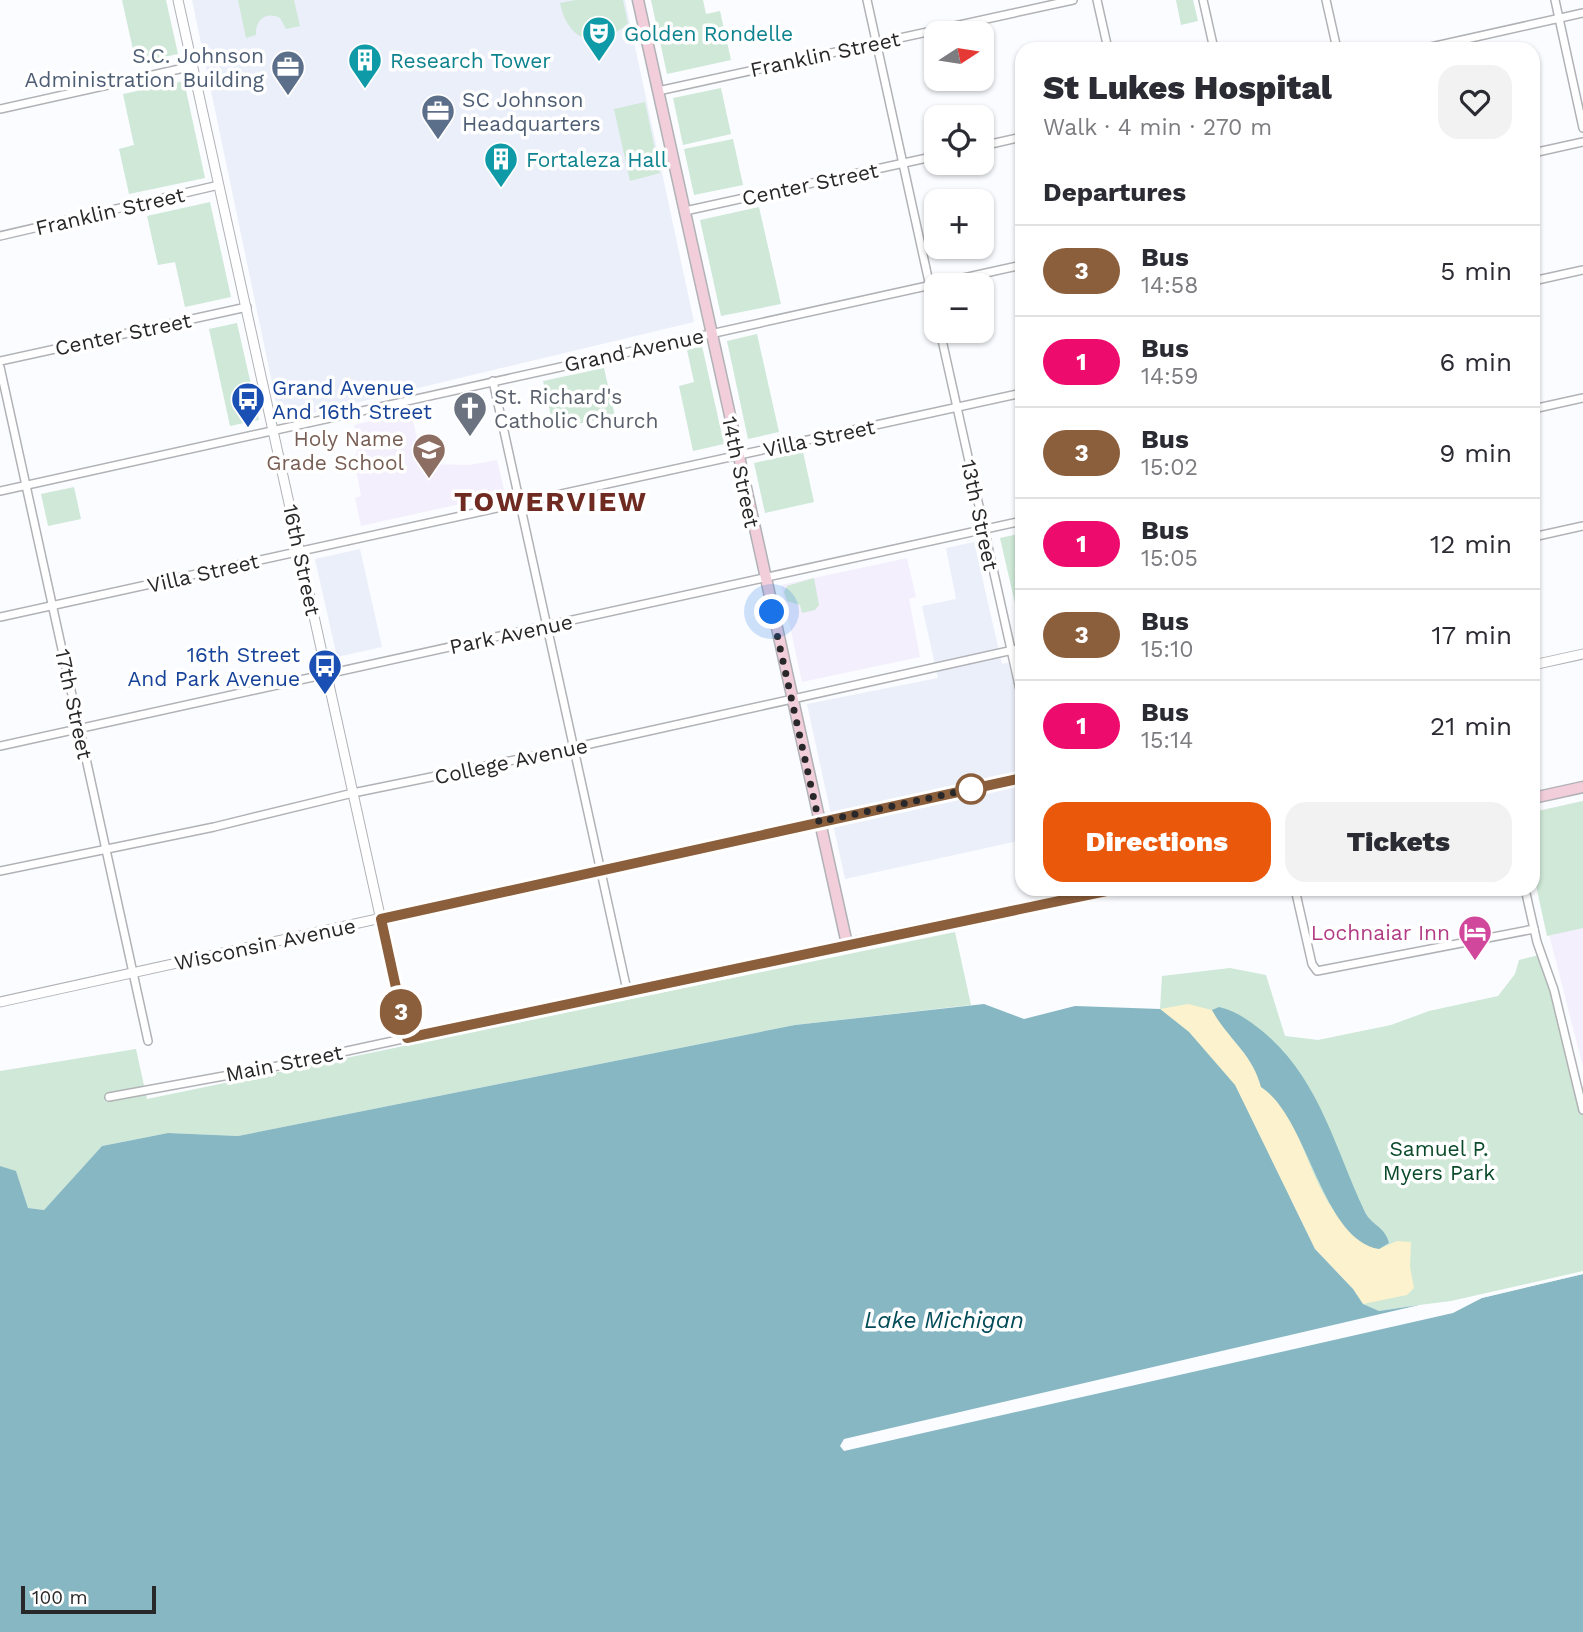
<!DOCTYPE html>
<meta charset="utf-8">
<style>
:root{--surface:#fff;--page:#f2f2f3;--text:#2b2b33;--muted:#7c7c81;--line:#e1e1e2;--accent:#ea580c}
body{margin:0;font-family:"Work Sans",sans-serif;background:var(--page);color:var(--text);height:100vh;display:flex;flex-direction:column;font-size:26px;white-space:nowrap}
*{box-sizing:border-box;margin:0}
p{font-size:23px;color:var(--muted)}
.icon{flex:none;width:38px;height:38px;fill:none;stroke:currentColor;stroke-width:2;stroke-linecap:round;stroke-linejoin:round}
.map{position:relative;flex:1;overflow:hidden}
.panel{position:absolute;left:1015px;top:42px;width:525px;height:854px;display:flex;flex-direction:column;background:var(--surface);border-radius:21px;box-shadow:0 2px 5px #0004}
.panel>*{flex:none}
.badge{padding:0 14px;border-radius:23px;font-size:24px;line-height:46px}
.needle{width:46px;rotate:78deg}
.tools{position:absolute;left:924px;top:21px;display:grid;gap:14px}
.tools a{display:grid;place-items:center;width:70px;height:70px;border-radius:14px;background:var(--surface);box-shadow:0 2px 5px #0004;font-size:35px}
.scale{position:absolute;left:21px;bottom:18px;width:135px;box-sizing:border-box;padding-left:7px;border:4px solid #28282a;border-top:0;font-size:19px;line-height:24px;white-space:nowrap;color:#28282a;-webkit-text-stroke:5px #fff;paint-order:stroke}
.you{position:absolute;width:35px;height:35px;margin:-18px;border:5px solid #fff;border-radius:50%;background:#1a73e8;box-shadow:0 0 0 10px #1a73e833}
.map>.badge{position:absolute;translate:-50% -50%;box-shadow:0 0 0 4px #fff}
h2{padding:0 28px;font-size:26px;line-height:63px}
.round{display:grid;place-items:center;flex:none;width:74px;height:74px;border-radius:21px;background:var(--page)}
.head{display:flex;align-items:center;justify-content:space-between;height:119px;padding:0 28px}
h1{font-size:33px;font-weight:800;line-height:52px}
.cta{display:flex;gap:14px;margin-top:auto;padding:14px 28px}
.cta a{flex:1;height:80px;border-radius:21px;background:var(--accent);color:#fff;font-size:28px;font-weight:800;line-height:80px;text-align:center}
.cta a+a{background:var(--page);color:var(--text)}
ul{padding:0;list-style:none}
li{display:flex;align-items:center;gap:21px;height:91px;padding:0 28px;border-top:2px solid var(--line)}
li div{flex:1}
li b{display:block;font-size:26px}
li em{font-style:normal}
li .badge{min-width:77px;font-weight:700;text-align:center}
.map>svg:first-child{display:block}
</style>
<div class="map">
<svg width="1583" height="1632" viewBox="0 0 1583 1632">
<rect width="100%" height="100%" fill="#fafcff"/>
<g fill="#ebeffa">
<polygon points="192,0 625,0 694,322 280,421"/>
<polygon points="974,542 1002,664 1022,660 1022,840 845,879 807,704 938,678 922,606 956,599 946,548"/>
<polygon points="360,549 382,647 337,657 315,559"/>
</g>
<g fill="#f4effc">
<polygon points="411,412 421,456 427,455 429,464 469,465 497,460 505,494 361,526 355,498 361,496 354,459 358,449 354,425"/>
<polygon points="907,558 916,597 909,599 920,657 802,682 781,585"/>
<polygon points="1583,801 1583,1067 1533,872 1533,812"/>
</g>
<g fill="#cfe8d7">
<polygon points="122,0 166,0 178,54 136,63"/>
<path d="M238 0H294L300 26 286 29 280 18C266 11 255 20 256 35L246 38Z"/>
<path d="M576 0H623L628 24C598 48 569 45 560 3Z"/>
<polygon points="651,0 703,0 706,14 720,11 731,60 667,74"/>
<polygon points="1176,0 1193,0 1198,21 1181,25"/>
<polygon points="184,81 205,178 129,194 119,149 134,145 123,94"/>
<polygon points="721,88 731,134 683,145 673,98"/>
<polygon points="645,102 660,173 630,181 614,109"/>
<polygon points="733,139 743,185 694,195 684,149"/>
<polygon points="210,202 231,297 185,307 175,262 158,265 147,216"/>
<polygon points="759,207 781,304 721,316 700,220"/>
<polygon points="237,323 259,420 230,426 209,329"/>
<polygon points="757,334 779,432 748,439 727,341"/>
<polygon points="702,346 724,444 693,451 679,386 694,382 687,350"/>
<polygon points="604,368 615,416 554,429 543,381"/>
<polygon points="803,452 814,502 765,513 754,463"/>
<polygon points="74,487 81,519 48,526 41,494"/>
<polygon points="1022,533 1022,634 1000,538"/>
<polygon points="814,578 819,605 815,610 802,613 800,605 787,601 784,592 787,586"/>
<polygon points="1583,801 1583,928 1547,936 1533,872 1533,812"/>
<polygon points="955,932 971,1005 795,1025 238,1136 168,1133 102,1146 44,1210 28,1208 16,1172 0,1166 0,1071 136,1049 147,1099"/>
<polygon points="1543,954 1583,1110 1583,1274 1451,1305 1419,1305 1379,1311 1363,1304 1160,1009 1162,976 1230,968 1266,975 1285,1036 1318,1040 1391,1025 1429,1011 1498,996 1515,974 1519,960"/>
</g>
<path fill="#fcf2cd" d="M1188 1004 1212 1010C1227 1038 1253 1054 1261 1087 1301 1114 1307 1179 1337 1214 1348 1228 1366 1238 1379 1249L1397 1241 1411 1242 1410 1267 1414 1288 1407 1295 1363 1304 1353 1289 1315 1249 1235 1085 1189 1032 1160 1009Z"/>
<g fill="#87b7c3">
<polygon points="984,1004 1024,1019 1075,1006 1160,1009 1189,1032 1235,1085 1315,1249 1353,1289 1363,1304 1379,1311 1419,1305 1451,1305 1583,1274 1583,1632 0,1632 0,1166 16,1171 28,1208 44,1210 102,1146 168,1133 238,1136 795,1025"/>
<path d="M1219 1007C1236 1011 1248 1020 1261 1030 1319 1077 1334 1146 1364 1210 1370 1225 1385 1226 1389 1243L1379 1249C1321 1239 1309 1118 1261 1087 1253 1054 1227 1038 1212 1010Z"/>
</g>
<polygon fill="#fafcff" points="1583,1271 1583,1274 1482,1298 1453,1313 844,1451 840,1446 844,1439 1419,1305 1451,1301"/>
<g fill="none" stroke-linecap="round" stroke-linejoin="round">
<g stroke="#b1b2b6" stroke-width="10">
<g id="minor">
<polyline points="867,0 936,314"/>
<polyline points="1097,0 1108,49"/>
<polyline points="1203,0 1214,49"/>
<polyline points="1326,0 1337,49"/>
<polyline points="1555,0 1583,128"/>
<polyline points="1422,49 1583,13"/>
<polyline points="658,91 1073,0"/>
<polyline points="0,109 193,66"/>
<polyline points="982,146 1022,137"/>
<polyline points="1533,153 1583,142"/>
<polyline points="685,211 936,156"/>
<polyline points="0,236 219,185"/>
<polyline points="1533,281 1583,270"/>
<polyline points="940,331 1022,699"/>
<polyline points="0,361 247,307"/>
<polyline points="0,367 148,1041"/>
<polyline points="493,381 627,990"/>
<polyline points="1533,409 1583,398"/>
<polyline points="0,491 1022,265"/>
<polyline points="1533,537 1583,526"/>
<polyline points="0,617 1022,393"/>
<polyline points="0,746 1022,521"/>
<polyline points="0,871 214,827 353,793 563,750 1022,648"/>
<polyline points="1063,889 1066,900"/>
<polyline points="1295,889 1312,964 1317,971 1534,929"/>
<polyline points="1525,889 1537,942 1554,990 1583,1110"/>
<polyline points="109,1097 273,1067 407,1038"/>
</g>
</g>
<g stroke="#b1b2b6" stroke-width="11">
<g id="tertiary">
<polyline points="178,0 407,1038 847,944"/>
<polyline points="1533,665 1583,654"/>
<polyline points="0,1002 1022,777"/>
</g>
</g>
<g stroke="#b1b2b6" stroke-width="13">
<g id="secondary">
<polyline points="638,0 847,944 1116,889"/>
<polyline points="1533,798 1583,787"/>
</g>
</g>
<use href="#minor" stroke="#fff" stroke-width="7"/>
<use href="#tertiary" stroke="#fff" stroke-width="9"/>
<use href="#secondary" stroke="#f1ced9" stroke-width="10"/>
</g>
<g fill="none" stroke-linecap="round" stroke-linejoin="round">
<g stroke="#fff" stroke-width="16">
<polyline id="line" points="1022,778 381,919 407,1038 1116,889"/>
</g>
<use href="#line" stroke="#8b5e3c" stroke-width="10"/>
<polyline stroke="#28282a" stroke-width="7" stroke-dasharray="0 12.6" points="772,612 819,822 971,789"/>
</g>
<defs>
<g id="theatre-pin" transform="scale(1.75)"><path d="M0 17L-7.5 6A9.5 9.5 0 1 1 7.5 6Z" fill="#0f9aa8" stroke="#fff"/><path d="M-5-5.5Q0-4 5-5.5V0Q5 5 0 6Q-5 5-5 0ZM-3.3-2.5H-1v1.5H-3.3ZM1-2.5H3.3v1.5H1ZM-2.8 1Q0 5.5 2.8 1Z" fill="#fff"/></g>
<g id="building-pin" transform="scale(1.75)"><path d="M0 17L-7.5 6A9.5 9.5 0 1 1 7.5 6Z" fill="#0f9aa8" stroke="#fff"/><path d="M-4-6H4V6H1V3H-1V6H-4ZM-2.5-4.3h1.7v1.8h-1.7ZM.8-4.3h1.7v1.8H.8ZM-2.5-1h1.7V.8h-1.7ZM.8-1h1.7V.8H.8Z" fill="#fff"/></g>
<g id="office-pin" transform="scale(1.75)"><path d="M0 17L-7.5 6A9.5 9.5 0 1 1 7.5 6Z" fill="#5c6f8a" stroke="#fff"/><path d="M-6-3h4V-5.5h4V-3h4V5H-6ZM-1-4.5V-3h2v-1.5ZM-6 0V1H6V0Z" fill="#fff"/></g>
<g id="bus-pin" transform="scale(1.75)"><path d="M0 17L-7.5 6A9.5 9.5 0 1 1 7.5 6Z" fill="#1a4fb4" stroke="#fff"/><path d="M-5-6H5V4H4V6H2V4H-2V6H-4V4H-5ZM-3.5-4V0h7V-4ZM-3.5 1.2v1.5H-2V1.2ZM2 1.2v1.5H3.5V1.2Z" fill="#fff"/></g>
<g id="church-pin" transform="scale(1.75)"><path d="M0 17L-7.5 6A9.5 9.5 0 1 1 7.5 6Z" fill="#6b7280" stroke="#fff"/><path d="M-1.2-6h2.4v3.5h3.3v2.4h-3.3V6h-2.4V-.1h-3.3v-2.4h3.3Z" fill="#fff"/></g>
<g id="school-pin" transform="scale(1.75)"><path d="M0 17L-7.5 6A9.5 9.5 0 1 1 7.5 6Z" fill="#8d6e63" stroke="#fff"/><path d="M0-5L7-2L0 1L-7-2ZM-4 1L0 2.5L4 1V4Q0 6-4 4Z" fill="#fff"/></g>
<g id="hotel-pin" transform="scale(1.75)"><path d="M0 17L-7.5 6A9.5 9.5 0 1 1 7.5 6Z" fill="#d1479c" stroke="#fff"/><path d="M-6-4.5h1.5V1H6V5H4.5V3h-9V5H-6ZM-4 0a1.8 1.8 0 1 1 3.6 0ZM.5 0V-2.5h3Q6-2.5 6 0Z" fill="#fff"/></g>
</defs>
<g fill-rule="evenodd">
<use href="#theatre-pin" x="599" y="33"/>
<use href="#building-pin" x="365" y="60"/>
<use href="#office-pin" x="288" y="67"/>
<use href="#office-pin" x="438" y="111"/>
<use href="#building-pin" x="501" y="159"/>
<use href="#bus-pin" x="248" y="399"/>
<use href="#church-pin" x="470" y="408"/>
<use href="#school-pin" x="429" y="450"/>
<use href="#bus-pin" x="325" y="666"/>
<use href="#hotel-pin" x="1475" y="932"/>
</g>
<circle fill="#fff" stroke="#8b5e3c" stroke-width="3.5" cx="971" cy="789" r="14"/>
<g text-anchor="middle" dominant-baseline="central" stroke-width="7" stroke-linejoin="round" paint-order="stroke">
<g font-size="21" fill="#0d838f" stroke="#fff" text-anchor="start">
<text x="624" y="33">Golden Rondelle</text>
<text x="390" y="60">Research Tower</text>
<text x="526" y="159">Fortaleza Hall</text>
</g>
<g font-size="21" fill="#28282a" stroke="#fff">
<text transform="translate(825 54) rotate(-12)">Franklin Street</text>
<text transform="translate(810 184) rotate(-12)">Center Street</text>
<text transform="translate(110 211) rotate(-13)">Franklin Street</text>
<text transform="translate(123 334) rotate(-12)">Center Street</text>
<text transform="translate(634 350) rotate(-12)">Grand Avenue</text>
<text transform="translate(819 438) rotate(-12)">Villa Street</text>
<text transform="translate(741 472) rotate(78)">14th Street</text>
<text transform="translate(980 515) rotate(78)">13th Street</text>
<text transform="translate(302 560) rotate(78)">16th Street</text>
<text transform="translate(203 573) rotate(-13)">Villa Street</text>
<text transform="translate(511 634) rotate(-12)">Park Avenue</text>
<text transform="translate(74 704) rotate(78)">17th Street</text>
<text transform="translate(511 761) rotate(-12)">College Avenue</text>
<text transform="translate(265 944) rotate(-12)">Wisconsin Avenue</text>
<text transform="translate(284 1063) rotate(-11)">Main Street</text>
</g>
<g font-size="21" fill="#4e5e75" stroke="#fff" text-anchor="end">
<text x="264" y="55">S.C. Johnson<tspan x="264" dy="24">Administration Building</tspan></text>
<text x="462" y="99" text-anchor="start">SC Johnson<tspan x="462" dy="24">Headquarters</tspan></text>
</g>
<g font-size="21" fill="#164399" stroke="#fff" text-anchor="start">
<text x="272" y="387">Grand Avenue<tspan x="272" dy="24">And 16th Street</tspan></text>
<text x="300" y="654" text-anchor="end">16th Street<tspan x="300" dy="24">And Park Avenue</tspan></text>
</g>
<g font-size="21" fill="#5b616d" stroke="#fff" text-anchor="start">
<text x="494" y="396">St. Richard's<tspan x="494" dy="24">Catholic Church</tspan></text>
</g>
<g font-size="21" fill="#785e54" stroke="#fff" text-anchor="end">
<text x="404" y="438">Holy Name<tspan x="404" dy="24">Grade School</tspan></text>
</g>
<g font-size="21" fill="#b23c85" stroke="#fff" text-anchor="end">
<text x="1450" y="932">Lochnaiar Inn</text>
</g>
<g font-size="21" fill="#0a4a2a" stroke="#fff">
<text x="1439" y="1148">Samuel P.<tspan x="1439" dy="24">Myers Park</tspan></text>
</g>
<g font-size="23" font-style="italic" fill="#014a58" stroke="#fff">
<text x="944" y="1320">Lake Michigan</text>
</g>
<g font-size="28" font-weight="bold" letter-spacing="2" fill="#6f2b21" stroke="#fff">
<text x="551" y="501">TOWERVIEW</text>
</g>
</g>
</svg>
<div class="tools">
<a><svg class="needle" viewBox="-14 -14 28 28"><path d="M0-13l5 13h-10z" fill="#e53935"/><path d="M0 13l5-13h-10z" fill="#7c7c81"/></svg></a>
<a><svg class="icon" aria-label="locate" viewBox="0 0 24 24"><circle cx="12" cy="12" r="6"/><path d="M12 2v4M12 18v4M2 12h4M18 12h4"/></svg></a>
<a>+</a>
<a>−</a>
</div>
<div class="scale">100 m</div>
<div class="you" style="left:772px;top:612px"></div>
<b class="badge" style="left:401px;top:1012px;background:#8b5e3c;color:#fff">3</b>
<section class="panel">
<div class="head"><div><h1>St Lukes Hospital</h1><p>Walk · 4 min · 270 m</p></div><a class="round"><svg class="icon" aria-label="heart" viewBox="0 0 24 24"><path d="M12 20l-8-8c-3-5 5-10 8-4 3-6 11-1 8 4z"/></svg></a></div>
<h2>Departures</h2>
<ul>
<li><span class="badge" style="background:#8b5e3c;color:#fff">3</span><div><b>Bus</b><p>14:58</p></div><em>5 min</em></li>
<li><span class="badge" style="background:#ed0b6d;color:#fff">1</span><div><b>Bus</b><p>14:59</p></div><em>6 min</em></li>
<li><span class="badge" style="background:#8b5e3c;color:#fff">3</span><div><b>Bus</b><p>15:02</p></div><em>9 min</em></li>
<li><span class="badge" style="background:#ed0b6d;color:#fff">1</span><div><b>Bus</b><p>15:05</p></div><em>12 min</em></li>
<li><span class="badge" style="background:#8b5e3c;color:#fff">3</span><div><b>Bus</b><p>15:10</p></div><em>17 min</em></li>
<li><span class="badge" style="background:#ed0b6d;color:#fff">1</span><div><b>Bus</b><p>15:14</p></div><em>21 min</em></li>
</ul>
<div class="cta"><a>Directions</a><a>Tickets</a></div>
</section>
</div>
